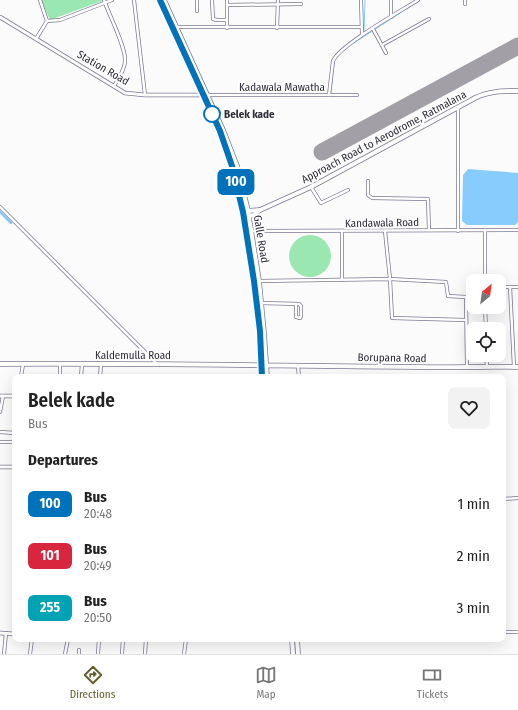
<!DOCTYPE html>
<style>
:root{--surface:#fff;--page:#f2f2f2;--text:#222;--muted:#767676;--line:#e0e0e0;--accent:#5f5d2a}
body{margin:0;font-family:"Fira Sans Condensed",sans-serif;background:var(--page);color:var(--text);height:100vh;display:flex;flex-direction:column;font-size:15px;white-space:nowrap}
*{box-sizing:border-box;margin:0}
p{font-size:13px;color:var(--muted)}
.icon{flex:none;width:22px;height:22px;fill:none;stroke:currentColor;stroke-width:2;stroke-linecap:round;stroke-linejoin:round}
.map{position:relative;flex:1;overflow:hidden}
.drawer{position:absolute;left:12px;top:374px;width:494px;height:268px;display:flex;flex-direction:column;background:var(--surface);border-radius:8px;box-shadow:0 4px 16px #0002}
.drawer>*{flex:none}
.badge{padding:0 8px;border-radius:6px;font-size:14px;line-height:26px}
.needle{width:26px;rotate:29deg}
.tools{position:absolute;left:466px;top:274px;display:grid;gap:8px}
.tools a{display:grid;place-items:center;width:40px;height:40px;border-radius:8px;background:var(--surface);box-shadow:0 4px 16px #0002;font-size:20px}
.map>.badge{position:absolute;translate:-50% -50%;box-shadow:0 0 0 2px #fff}
h2{padding:0 16px;font-size:15px;line-height:36px}
.round{display:grid;place-items:center;flex:none;width:42px;height:42px;border-radius:8px;background:var(--page)}
.overview{display:flex;align-items:center;justify-content:space-between;height:68px;padding:0 16px}
h1{font-size:19px;font-weight:600;line-height:30px}
ul{padding:0;list-style:none}
li{display:flex;align-items:center;gap:12px;height:52px;padding:0 16px}
li div{flex:1}
li b{display:block;font-size:15px}
li em{font-style:normal}
li .badge{min-width:44px;font-weight:700;text-align:center}
.dock{display:flex;justify-content:space-around;align-items:center;height:56px;border-top:1px solid var(--line);background:var(--surface);font-size:11px;color:var(--muted)}
.dock a{display:grid;justify-items:center;gap:2px}
.dock .current{color:var(--accent)}
.map>svg:first-child{display:block}
</style>
<div class="map">
<svg width="518" height="654" viewBox="0 0 518 654">
<rect width="100%" height="100%" fill="#fbfbfb"/>
<g fill="#9be7b2">
<polygon points="41,0 102,0 102,1 50,20"/>
<circle cx="310" cy="256" r="21"/>
</g>
<polygon fill="#87ccfd" points="468,169 518,173 518,222 515,225 467,225 462,221 463,175"/>
<g fill="none" stroke-linecap="round" stroke-linejoin="round">
<g stroke="#87ccfd" stroke-width="1">
<polyline points="364,32 365,0"/>
<polyline points="354,43 420,0"/>
<path d="M331 69C332 57 337 52 347 45"/>
<polyline points="331,93 334,63"/>
</g>
<polyline stroke="#87ccfd" stroke-width="2.5" points="0,212 11,223"/>
<polyline stroke="#a2a0a6" stroke-width="17" points="322,152 518,46"/>
<g stroke="#7e7893" stroke-width="4">
<g id="minor">
<path d="M104 0C109 15 126 47 125 61 125 70 118 79 114 86"/>
<polyline points="134,0 145,95"/>
<polyline points="212,0 213,19 217,20 227,20"/>
<polyline points="227,0 227,28"/>
<polyline points="361,0 362,33"/>
<polyline points="391,0 391,17"/>
<polyline points="465,4 465,0"/>
<polyline points="227,5 301,4"/>
<polyline points="197,11 197,0"/>
<polyline points="47,21 60,20 112,0"/>
<polyline points="176,27 362,27"/>
<polyline points="277,28 278,0"/>
<polyline points="373,29 386,53"/>
<polyline points="36,39 47,21 40,0"/>
<polyline points="382,45 429,19"/>
<polyline points="208,95 357,95"/>
<path d="M329 95 333 61C340 45 401 11 418 0"/>
<polyline points="458,108 458,231"/>
<polyline points="368,181 368,195 372,198 428,199 429,230"/>
<polyline points="311,187 321,203 348,190"/>
<polyline points="0,207 157,364"/>
<polyline points="246,231 518,230"/>
<polyline points="385,231 390,279 446,282 448,296 466,297 467,367"/>
<polyline points="342,280 342,231"/>
<polyline points="259,281 390,279 392,318 465,320"/>
<polyline points="485,281 485,230"/>
<polyline points="499,287 518,287"/>
<polyline points="510,287 514,367"/>
<polyline points="261,303 299,304 301,306 301,316 300,318 296,317 296,304"/>
<polyline points="485,307 486,329"/>
<polyline points="486,355 487,366"/>
<polyline points="298,366 299,377"/>
<polyline points="21,377 23,364"/>
<polyline points="60,377 60,364"/>
<polyline points="81,377 82,364"/>
<polyline points="100,377 101,364"/>
<polyline points="0,412 3,396"/>
<polyline points="0,432 15,433"/>
<polyline points="0,442 15,442"/>
<polyline points="503,499 518,498"/>
<polyline points="14,536 15,536"/>
<polyline points="503,632 518,632"/>
<polyline points="4,654 6,633"/>
<polyline points="30,654 32,639"/>
<polyline points="65,654 68,639"/>
<polyline points="79,654 79,650"/>
<polyline points="98,654 99,639"/>
<polyline points="122,654 123,639"/>
<polyline points="145,654 146,639"/>
<polyline points="184,654 186,639"/>
</g>
</g>
<g stroke="#7e7893" stroke-width="4.5">
<g id="tertiary">
<polyline points="0,17 125,93 145,95 205,95"/>
<polyline points="0,396 15,396"/>
<polyline points="0,467 15,467"/>
<polyline points="0,633 15,634"/>
</g>
</g>
<g stroke="#7e7893" stroke-width="5.5">
<g id="primary">
<polyline points="248,211 260,210"/>
<path d="M249 216 254 215 260 210 311 187 475 98C489 91 503 91 518 91"/>
<path d="M0 364C140 363 281 366 421 367 453 368 486 366 518 367"/>
</g>
</g>
<g stroke="#7e7893" stroke-width="5.5">
<g id="trunk">
<polyline points="160,0 220,131 232,166 243,212 254,281 260,331 262,377"/>
<polyline points="164,0 223,130 237,166 248,211 259,281 264,333 267,377"/>
<polyline points="292,639 293,654"/>
<polyline points="297,639 298,654"/>
</g>
</g>
<use href="#minor" stroke="#fff" stroke-width="2.5"/>
<use href="#tertiary" stroke="#fff" stroke-width="3"/>
<use href="#primary" stroke="#fff" stroke-width="4"/>
<use href="#trunk" stroke="#fff" stroke-width="4"/>
</g>
<g fill="none" stroke-linecap="round" stroke-linejoin="round">
<g stroke="#fff" stroke-width="9">
<polyline id="line" points="160,0 220,131 232,166 243,212 254,281 260,331 262,377"/>
</g>
<use href="#line" stroke="#0072bc" stroke-width="6"/>
</g>
<circle fill="#fff" stroke="#0072bc" stroke-width="2" cx="212" cy="114" r="8"/>
<g text-anchor="middle" dominant-baseline="central" stroke-width="4" stroke-linejoin="round" paint-order="stroke">
<g font-size="11" fill="#2f2c38" stroke="#fff">
<text transform="translate(103 68) rotate(30)">Station Road</text>
<text x="282" y="87">Kadawala Mawatha</text>
<text transform="translate(384 137) rotate(-28)">Approach Road to Aerodrome, Ratmalana</text>
<text transform="translate(382 223) rotate(-1)">Kandawala Road</text>
<text transform="translate(261 239) rotate(81)">Galle Road</text>
<text x="133" y="355">Kaldemulla Road</text>
<text transform="translate(392 358) rotate(1)">Borupana Road</text>
</g>
<g font-size="11" font-weight="bold" fill="#2f2c38" stroke="#fff" text-anchor="start">
<text x="224" y="114">Belek kade</text>
</g>
</g>
</svg>
<div class="tools">
<a><svg class="needle" viewBox="-14 -14 28 28"><path d="M0-13l5 13h-10z" fill="#e53935"/><path d="M0 13l5-13h-10z" fill="#767676"/></svg></a>
<a><svg class="icon" aria-label="locate" viewBox="0 0 24 24"><circle cx="12" cy="12" r="6"/><path d="M12 2v4M12 18v4M2 12h4M18 12h4"/></svg></a>
</div>
<b class="badge" style="left:236px;top:182px;background:#0072bc;color:#fff">100</b>
<section class="drawer">
<div class="overview"><div><h1>Belek kade</h1><p>Bus</p></div><a class="round"><svg class="icon" aria-label="heart" viewBox="0 0 24 24"><path d="M12 20l-8-8c-3-5 5-10 8-4 3-6 11-1 8 4z"/></svg></a></div>
<h2>Departures</h2>
<ul>
<li><span class="badge" style="background:#0072bc;color:#fff">100</span><div><b>Bus</b><p>20:48</p></div><em>1 min</em></li>
<li><span class="badge" style="background:#d7263d;color:#fff">101</span><div><b>Bus</b><p>20:49</p></div><em>2 min</em></li>
<li><span class="badge" style="background:#00a3b4;color:#fff">255</span><div><b>Bus</b><p>20:50</p></div><em>3 min</em></li>
</ul>
</section>
</div>
<nav class="dock">
<a class="current"><svg class="icon" aria-label="directions" viewBox="0 0 24 24"><path d="M12 3l9 9-9 9-9-9zM9 14v-3h6M13 9l2 2-2 2"/></svg>Directions</a>
<a><svg class="icon" aria-label="map" viewBox="0 0 24 24"><path d="M3 6l6-2 6 2 6-2v14l-6 2-6-2-6 2zM9 4v14M15 6v14"/></svg>Map</a>
<a><svg class="icon" aria-label="tickets" viewBox="0 0 24 24"><path d="M3 7h18v10H3zM15 7v10"/></svg>Tickets</a>
</nav>
